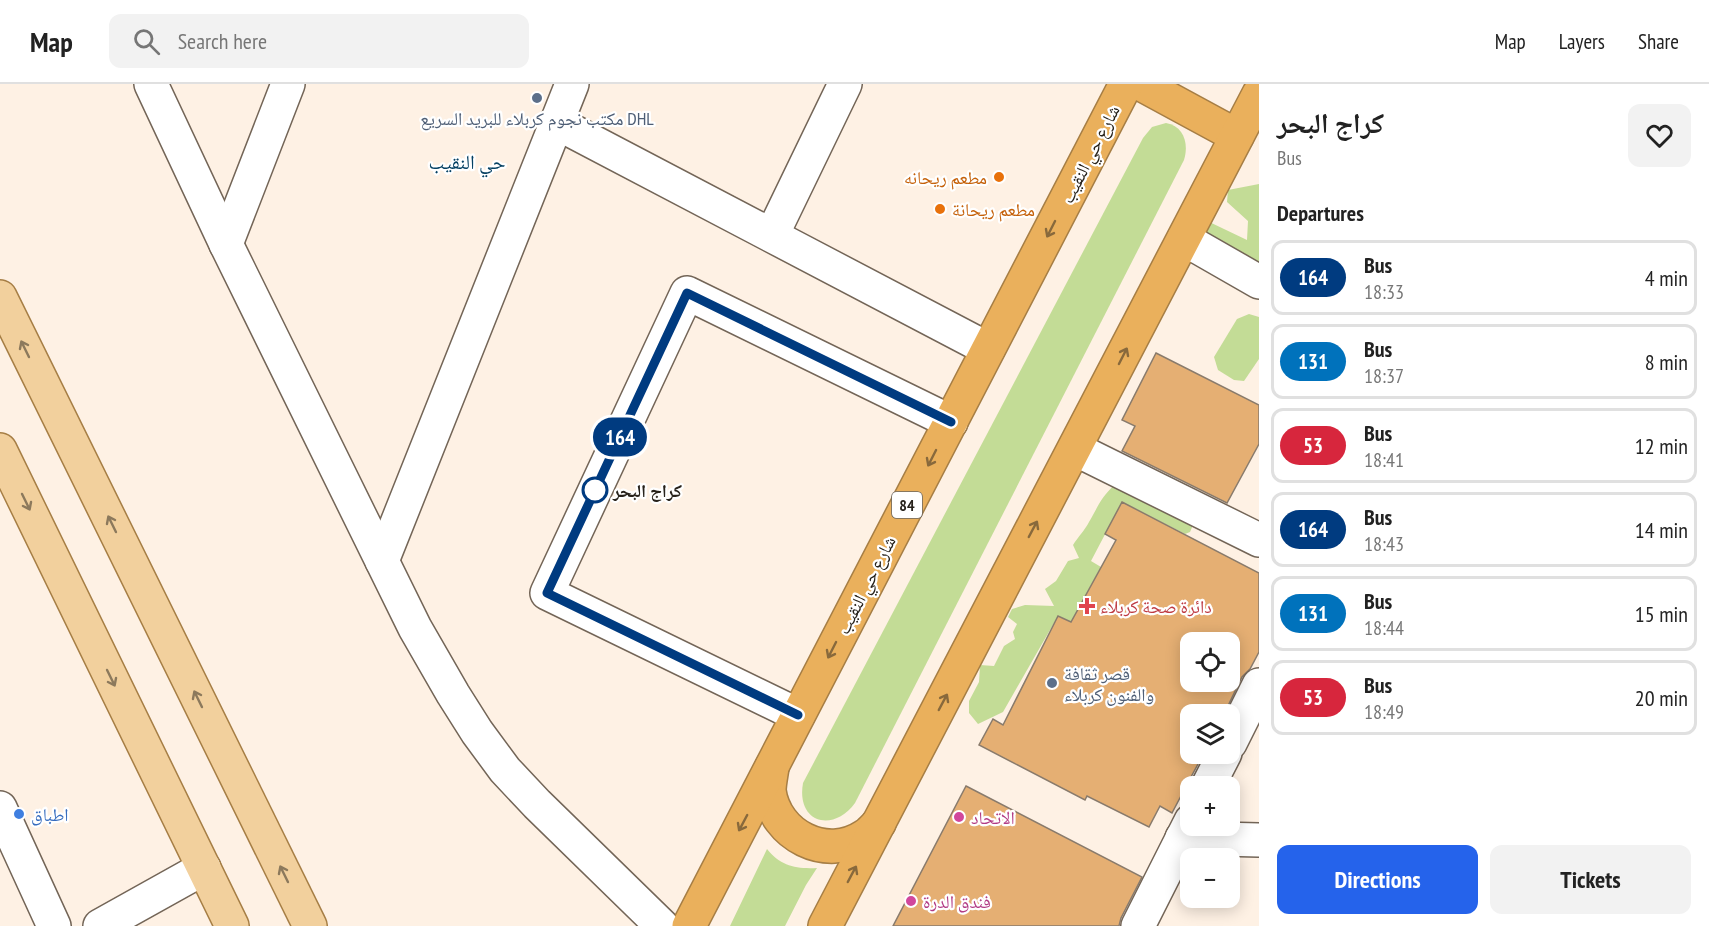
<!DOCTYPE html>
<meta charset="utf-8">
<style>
:root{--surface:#fff;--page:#f2f2f2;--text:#222;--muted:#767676;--line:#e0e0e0;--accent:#2563eb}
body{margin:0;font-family:"PT Sans Narrow","Noto Naskh Arabic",sans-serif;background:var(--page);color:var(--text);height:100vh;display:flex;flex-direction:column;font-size:22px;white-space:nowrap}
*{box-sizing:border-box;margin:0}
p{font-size:20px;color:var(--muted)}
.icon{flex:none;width:33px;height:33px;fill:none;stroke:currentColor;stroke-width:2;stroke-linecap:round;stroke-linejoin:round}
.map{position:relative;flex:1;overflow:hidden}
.drawer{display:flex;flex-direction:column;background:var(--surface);width:450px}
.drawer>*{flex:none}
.badge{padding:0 12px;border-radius:20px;font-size:21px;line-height:39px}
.fabs{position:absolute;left:1180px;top:548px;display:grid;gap:12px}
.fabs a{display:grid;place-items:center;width:60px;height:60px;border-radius:12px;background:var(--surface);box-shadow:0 3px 15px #0003;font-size:30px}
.map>.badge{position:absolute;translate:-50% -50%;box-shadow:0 0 0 3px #fff}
h2{padding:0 18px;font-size:22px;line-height:54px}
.round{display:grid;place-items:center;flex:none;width:63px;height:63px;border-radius:12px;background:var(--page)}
.overview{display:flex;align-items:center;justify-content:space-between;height:102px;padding:0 18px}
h1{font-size:28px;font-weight:700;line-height:45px}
.primary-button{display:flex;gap:12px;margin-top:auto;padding:12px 18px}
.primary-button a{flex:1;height:69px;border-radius:12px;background:var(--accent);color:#fff;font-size:24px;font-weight:700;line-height:69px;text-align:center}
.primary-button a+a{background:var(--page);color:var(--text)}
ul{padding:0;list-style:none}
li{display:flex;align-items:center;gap:18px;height:75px;margin:0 12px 9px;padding:0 6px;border:3px solid var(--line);border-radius:12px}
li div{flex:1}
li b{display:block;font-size:22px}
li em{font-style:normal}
li .badge{min-width:66px;font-weight:700;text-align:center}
header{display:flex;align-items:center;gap:36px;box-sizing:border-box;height:84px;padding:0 30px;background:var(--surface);border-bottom:2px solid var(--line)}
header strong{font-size:28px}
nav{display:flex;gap:33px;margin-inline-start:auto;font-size:21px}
.search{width:420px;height:54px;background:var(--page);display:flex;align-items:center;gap:15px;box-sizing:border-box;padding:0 21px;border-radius:12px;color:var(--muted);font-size:22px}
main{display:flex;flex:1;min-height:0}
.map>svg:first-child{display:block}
</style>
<header>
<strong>Map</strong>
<div class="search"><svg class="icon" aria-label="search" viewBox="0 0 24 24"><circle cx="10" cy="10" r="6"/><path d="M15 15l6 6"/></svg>Search here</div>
<nav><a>Map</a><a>Layers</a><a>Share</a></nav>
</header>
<main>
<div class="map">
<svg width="1259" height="842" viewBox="0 0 1259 842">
<rect width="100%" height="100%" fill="#fef1e4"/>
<g fill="#c3dc96">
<path d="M1166 39C1184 42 1189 60 1184 76L855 719C833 749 796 739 803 699L1143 54 1152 43Z"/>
<polygon points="1259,100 1259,190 1195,153 1201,134 1247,156 1248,137 1227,118 1228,106"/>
<polygon points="1249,230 1259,233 1259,275 1244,297 1234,296 1218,286 1214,273 1237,235"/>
<path d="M1116 399 1193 441 1190 448 1185 450 1122 418 1091 477 1101 483 1071 538 1058 532 1003 628 978 640 969 629V617L979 598 980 581 994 582 1004 562 1015 555 1013 548 1017 540 1008 533 1012 525 1025 521 1054 522 1045 505 1056 497 1068 477 1079 474 1073 461C1078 453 1085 446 1089 438 1100 419 1100 415 1116 399Z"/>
<path d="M767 765C781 782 795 785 817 784L806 801 785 842H730Z"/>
</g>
<g fill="#e5af73" stroke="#897b6c" stroke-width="1.5" fill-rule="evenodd">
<polygon points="1156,269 1259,321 1259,360 1227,419 1122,367 1135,342 1122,336"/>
<path d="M1122 418 1259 489V568L1250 585 1242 593 1224 630H1191V669H1204L1191 693 1185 712 1182 710 1172 729 1160 722 1149 743 1087 712 1085 716 979 661 993 635 1003 641 1058 532 1071 538 1116 456 1105 450ZM1191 558H1230V597H1191Z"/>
<polygon points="966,702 1142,793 1121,834 1119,842 893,842"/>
</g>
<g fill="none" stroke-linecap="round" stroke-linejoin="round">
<g stroke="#736557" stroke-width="36">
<g id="minor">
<polyline points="151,0 226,160 415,544 453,610 477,648 505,686 537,720 662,842"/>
<polyline points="557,39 988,265"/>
<polyline points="772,151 845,0"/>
<polyline points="1184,155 1259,198"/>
<polyline points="226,160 288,0"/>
<polyline points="1075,365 1259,456"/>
<polyline points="382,477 572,0"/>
<polyline points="798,631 547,509 687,209 951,338"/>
<polyline points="1230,659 1259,601"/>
<polyline points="1208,702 1225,669"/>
<polyline points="0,724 54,842"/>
<polyline points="1182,754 1259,756"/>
<polyline points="100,842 204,784"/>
<polyline points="1138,842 1191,737"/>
</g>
</g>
<g stroke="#a67e45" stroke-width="36">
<g id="major">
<polyline points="0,213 310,842"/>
<polyline points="0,366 232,842"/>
</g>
</g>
<g stroke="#a67e45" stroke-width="36">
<g id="highway">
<polyline points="1141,0 1237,52"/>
<path d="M772 683C771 691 769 699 769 707 775 751 826 778 865 752 870 749 874 744 879 739"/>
<polyline points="689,842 1126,0"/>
<polyline points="825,842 1259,10"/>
</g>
</g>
<use href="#minor" stroke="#fff" stroke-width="33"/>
<use href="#major" stroke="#f2d09d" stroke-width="33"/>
<use href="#highway" stroke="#eab05c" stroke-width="33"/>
</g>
<defs><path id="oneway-shaft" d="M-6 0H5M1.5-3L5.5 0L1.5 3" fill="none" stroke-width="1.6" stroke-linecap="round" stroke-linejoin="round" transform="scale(1.5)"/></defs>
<g stroke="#88693c">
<use href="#oneway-shaft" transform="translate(1051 145) rotate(117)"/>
<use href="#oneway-shaft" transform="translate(1123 272) rotate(-63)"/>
<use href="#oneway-shaft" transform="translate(932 374) rotate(117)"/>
<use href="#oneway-shaft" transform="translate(1033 445) rotate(-62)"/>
<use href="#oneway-shaft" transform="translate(832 566) rotate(117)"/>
<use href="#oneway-shaft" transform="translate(943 618) rotate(-62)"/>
<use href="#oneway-shaft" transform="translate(743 739) rotate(118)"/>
<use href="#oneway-shaft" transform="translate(852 790) rotate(-62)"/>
</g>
<g stroke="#8c795c">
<use href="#oneway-shaft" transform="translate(25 265) rotate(-116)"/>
<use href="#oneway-shaft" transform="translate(26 418) rotate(64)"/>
<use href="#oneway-shaft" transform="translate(112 440) rotate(-116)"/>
<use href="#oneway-shaft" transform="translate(111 594) rotate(64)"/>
<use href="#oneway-shaft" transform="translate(198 615) rotate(-116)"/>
<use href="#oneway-shaft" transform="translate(284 790) rotate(-116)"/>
</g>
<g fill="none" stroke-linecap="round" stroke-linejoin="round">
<g stroke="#fff" stroke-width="14">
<polyline id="line" points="798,631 547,509 687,209 951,338"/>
</g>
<use href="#line" stroke="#003b80" stroke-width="9"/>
</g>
<g fill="#5c6f8a" stroke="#fff" stroke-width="2">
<circle cx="537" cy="14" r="6"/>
<circle cx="1052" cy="599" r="6"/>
</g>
<g fill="#e8710a" stroke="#fff" stroke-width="2">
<circle cx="999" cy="93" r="6"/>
<circle cx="940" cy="125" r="6"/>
</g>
<circle fill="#fff" stroke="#003b80" stroke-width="3" cx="595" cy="406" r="12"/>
<path fill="#e0444e" stroke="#fff" stroke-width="2" d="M1084 513h6v6h6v6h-6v6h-6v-6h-6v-6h6z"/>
<circle fill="#3f7fe0" stroke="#fff" stroke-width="2" cx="19" cy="730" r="6"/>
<g fill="#d1479c" stroke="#fff" stroke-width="2">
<circle cx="959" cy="733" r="6"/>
<circle cx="911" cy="817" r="6"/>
</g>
<g text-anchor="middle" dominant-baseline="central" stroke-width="4.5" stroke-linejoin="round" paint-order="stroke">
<rect fill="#fff" stroke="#68645f" stroke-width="1.5" x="892" y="408" width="30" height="26" rx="4.5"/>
<g font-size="16" font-weight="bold" fill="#27221b">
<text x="907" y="421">84</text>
</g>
<g font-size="18" fill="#4e5e75" stroke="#fff">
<text x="537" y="34">مكتب نجوم كربلاء للبريد السريع DHL</text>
<text x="1064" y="589" text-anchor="start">قصر ثقافة<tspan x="1064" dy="21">والفنون كربلاء</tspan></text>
</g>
<g font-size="18" fill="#27221b" stroke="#fff">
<text transform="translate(1090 70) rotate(-63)">شارع حي النقيب</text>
<text transform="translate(866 501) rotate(-63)">شارع حي النقيب</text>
</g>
<g font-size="18" fill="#c56008" stroke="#fff" text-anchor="end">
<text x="987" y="93">مطعم ريحانه</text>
<text x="952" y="125" text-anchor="start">مطعم ريحانة</text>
</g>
<g font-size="18" font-weight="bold" fill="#27221b" stroke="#fff" text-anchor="start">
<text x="613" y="406">كراج البحر</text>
</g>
<g font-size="18" fill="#be3a42" stroke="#fff" text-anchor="start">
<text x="1100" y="522">دائرة صحة كربلاء</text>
</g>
<g font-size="18" fill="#366cbe" stroke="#fff" text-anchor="start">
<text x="31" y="730">اطباق</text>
</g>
<g font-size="18" fill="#b23c85" stroke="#fff" text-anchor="start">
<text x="971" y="733">الاتحاد</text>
<text x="923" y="817">فندق الدرة</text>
</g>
<g font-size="20" fill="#064163" stroke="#fff">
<text x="467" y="78">حي النقيب</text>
</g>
</g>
</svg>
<div class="fabs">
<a><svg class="icon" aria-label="locate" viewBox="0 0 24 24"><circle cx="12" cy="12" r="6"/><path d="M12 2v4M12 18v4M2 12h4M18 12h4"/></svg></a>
<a><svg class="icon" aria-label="layers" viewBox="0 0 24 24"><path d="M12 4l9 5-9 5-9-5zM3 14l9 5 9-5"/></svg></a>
<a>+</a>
<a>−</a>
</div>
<b class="badge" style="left:620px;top:353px;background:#003b80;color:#fff">164</b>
</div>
<section class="drawer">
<div class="overview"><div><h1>كراج البحر</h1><p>Bus</p></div><a class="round"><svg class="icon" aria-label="heart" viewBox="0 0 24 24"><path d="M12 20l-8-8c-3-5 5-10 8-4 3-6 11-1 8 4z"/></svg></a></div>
<h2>Departures</h2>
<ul>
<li><span class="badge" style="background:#003b80;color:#fff">164</span><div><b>Bus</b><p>18:33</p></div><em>4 min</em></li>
<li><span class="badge" style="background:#0072bc;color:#fff">131</span><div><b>Bus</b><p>18:37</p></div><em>8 min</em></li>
<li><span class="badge" style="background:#d7263d;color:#fff">53</span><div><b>Bus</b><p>18:41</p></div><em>12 min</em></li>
<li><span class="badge" style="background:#003b80;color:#fff">164</span><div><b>Bus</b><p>18:43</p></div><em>14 min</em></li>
<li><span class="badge" style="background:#0072bc;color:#fff">131</span><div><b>Bus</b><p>18:44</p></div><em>15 min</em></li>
<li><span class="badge" style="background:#d7263d;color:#fff">53</span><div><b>Bus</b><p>18:49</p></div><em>20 min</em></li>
</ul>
<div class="primary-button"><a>Directions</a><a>Tickets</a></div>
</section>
</main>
